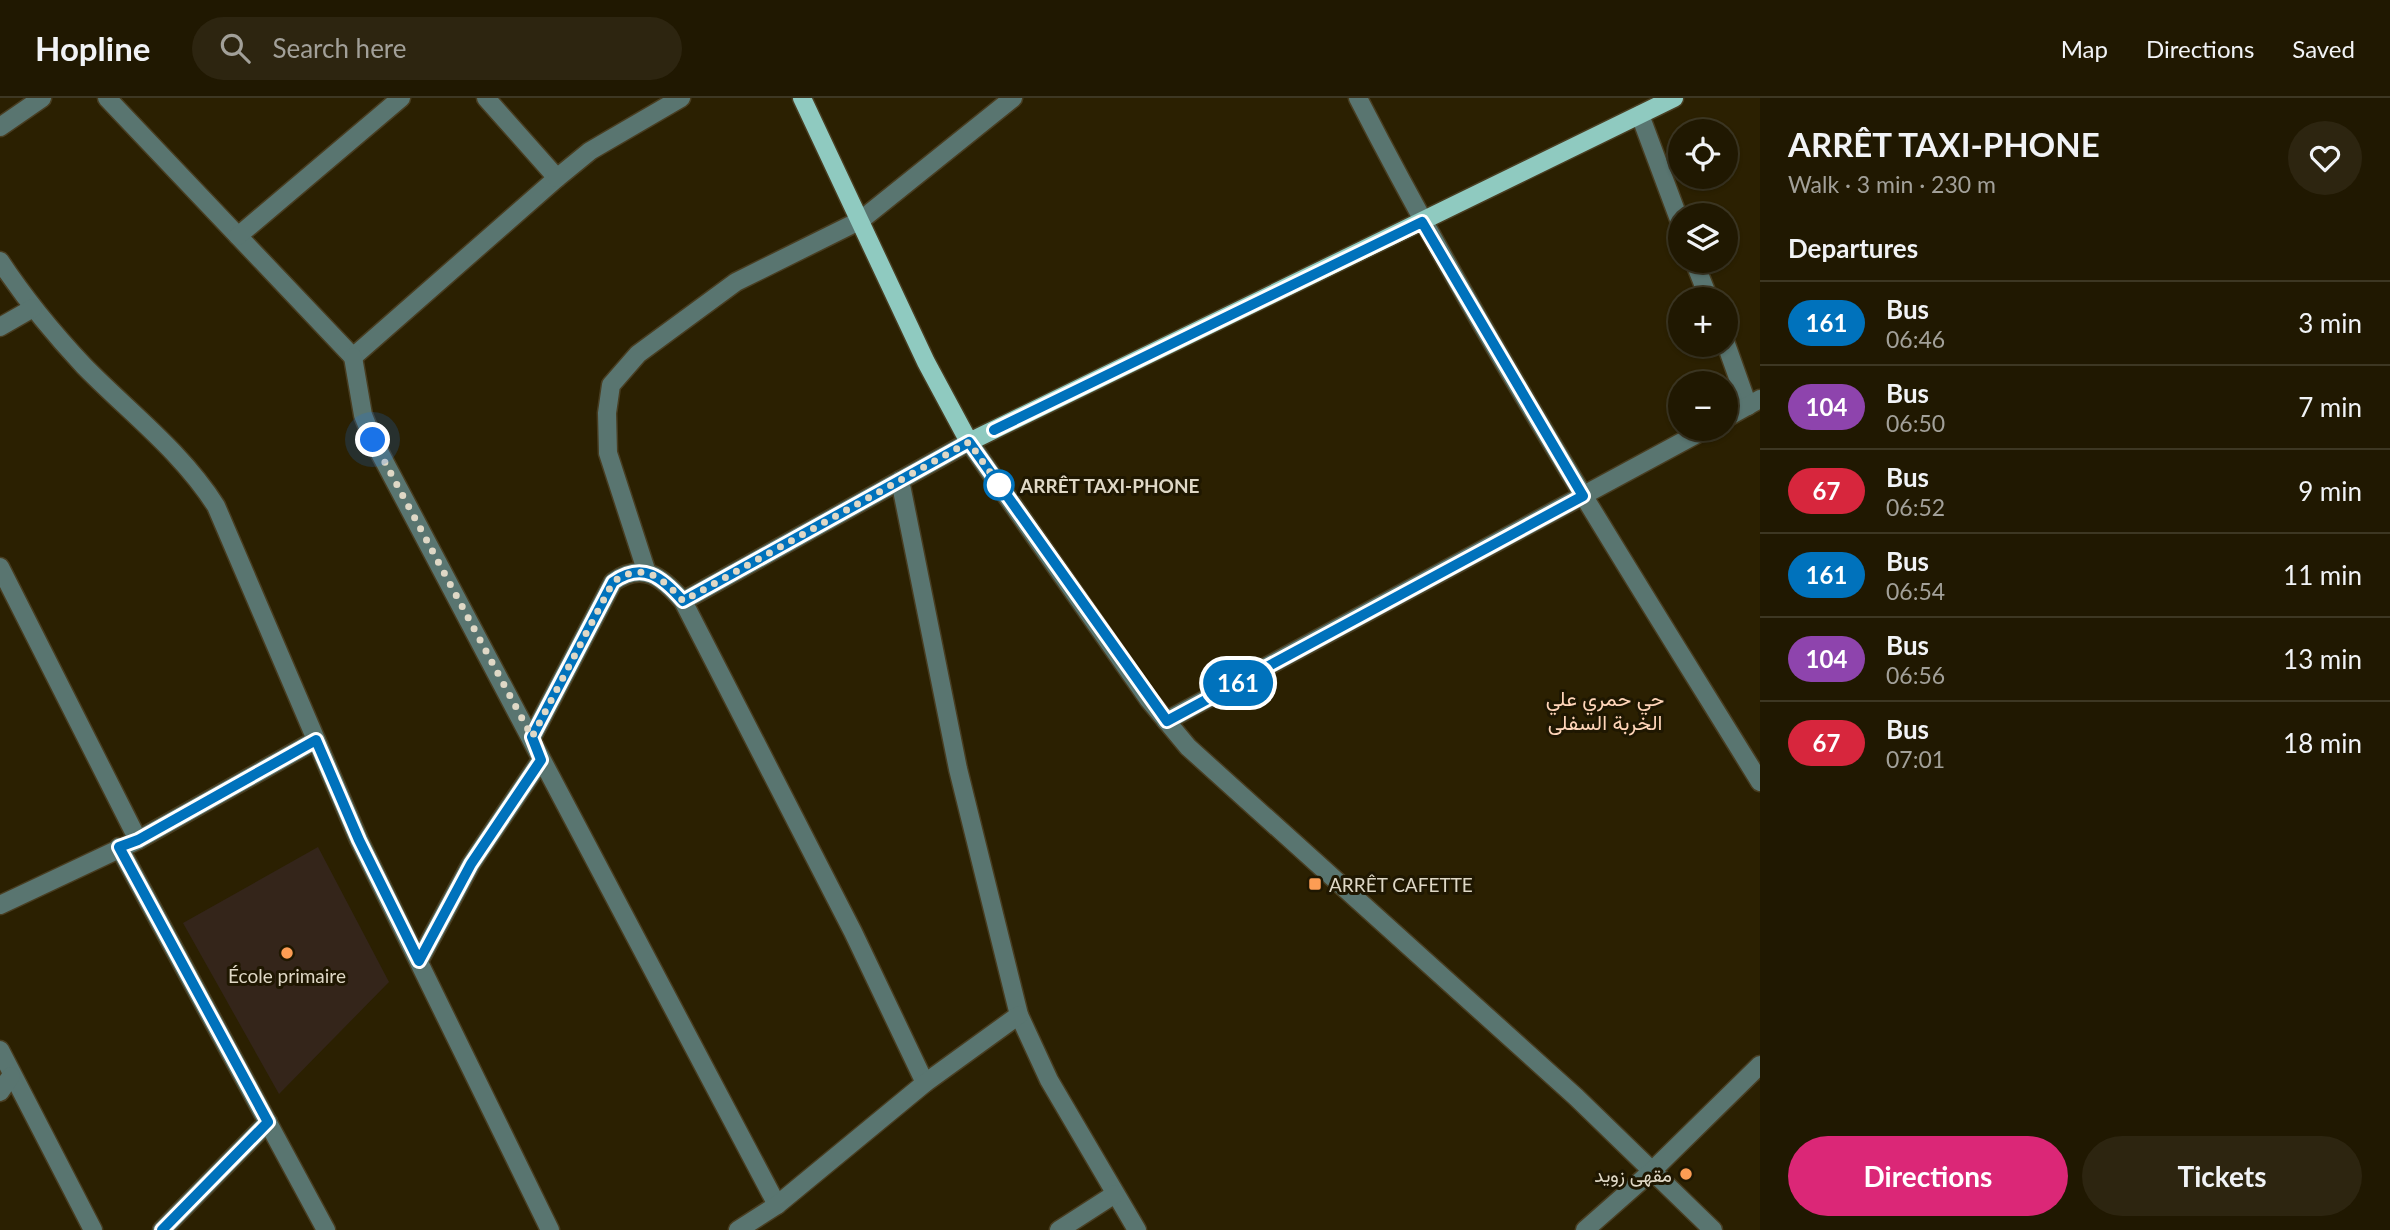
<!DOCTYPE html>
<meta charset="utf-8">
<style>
:root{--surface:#201801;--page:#2d2510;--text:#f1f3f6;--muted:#a2a099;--line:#3d3723;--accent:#db2777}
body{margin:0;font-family:Lato,Vazirmatn,sans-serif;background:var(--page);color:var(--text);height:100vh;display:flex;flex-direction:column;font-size:26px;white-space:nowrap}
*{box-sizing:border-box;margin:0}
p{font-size:23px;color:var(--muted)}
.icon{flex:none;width:38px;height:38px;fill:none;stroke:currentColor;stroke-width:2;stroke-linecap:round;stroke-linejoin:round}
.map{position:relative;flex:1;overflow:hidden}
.panel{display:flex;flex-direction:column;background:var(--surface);width:630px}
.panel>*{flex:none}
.badge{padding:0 14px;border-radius:23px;font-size:24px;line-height:46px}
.fabs{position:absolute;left:1668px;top:21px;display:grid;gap:14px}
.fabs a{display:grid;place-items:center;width:70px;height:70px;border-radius:50%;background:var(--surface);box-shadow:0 2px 5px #0004,0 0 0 2px var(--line);font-size:35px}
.you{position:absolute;width:35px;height:35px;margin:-18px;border:5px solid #fff;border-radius:50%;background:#1a73e8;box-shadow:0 0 0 10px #1a73e833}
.map>.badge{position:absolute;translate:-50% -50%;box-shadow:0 0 0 4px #fff}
h2{padding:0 28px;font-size:26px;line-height:63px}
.round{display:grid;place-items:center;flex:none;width:74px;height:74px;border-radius:37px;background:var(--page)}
.headline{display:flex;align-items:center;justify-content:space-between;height:119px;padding:0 28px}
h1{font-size:33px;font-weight:700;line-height:52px}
.action{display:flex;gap:14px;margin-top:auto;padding:14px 28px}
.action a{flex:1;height:80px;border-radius:42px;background:var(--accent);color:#fff;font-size:28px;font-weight:700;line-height:80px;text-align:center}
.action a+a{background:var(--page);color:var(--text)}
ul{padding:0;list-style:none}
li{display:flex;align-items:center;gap:21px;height:84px;padding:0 28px;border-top:2px solid var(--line)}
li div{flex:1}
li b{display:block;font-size:26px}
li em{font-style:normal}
li .badge{min-width:77px;font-weight:700;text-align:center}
header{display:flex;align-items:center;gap:42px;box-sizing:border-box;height:98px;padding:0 35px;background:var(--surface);border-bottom:2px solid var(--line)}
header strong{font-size:33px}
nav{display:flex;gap:38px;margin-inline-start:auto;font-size:24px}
.search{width:490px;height:63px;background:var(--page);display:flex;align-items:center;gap:18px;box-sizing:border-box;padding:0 24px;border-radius:38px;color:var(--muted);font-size:26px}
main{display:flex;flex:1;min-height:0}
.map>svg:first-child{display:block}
</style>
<header>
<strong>Hopline</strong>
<div class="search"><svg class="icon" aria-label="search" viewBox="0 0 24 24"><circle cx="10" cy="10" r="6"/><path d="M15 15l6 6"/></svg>Search here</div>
<nav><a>Map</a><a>Directions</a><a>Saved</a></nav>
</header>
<main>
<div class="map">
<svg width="1760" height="1132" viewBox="0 0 1760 1132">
<rect width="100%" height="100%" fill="#2b2001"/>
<polygon fill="#34251a" points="318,749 389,884 279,996 183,825"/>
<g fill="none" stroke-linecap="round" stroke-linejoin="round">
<g stroke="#483d21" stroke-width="21">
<g id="minor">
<polyline points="107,0 353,259 557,80 486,0"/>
<path d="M1358 0C1479 236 1621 459 1760 684"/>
<polyline points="1640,17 1680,124"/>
<polyline points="0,29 42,0"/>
<polyline points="557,80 590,53 681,0"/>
<polyline points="238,138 401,0"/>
<path d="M0 163C25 201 53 235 84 268 129 314 181 353 216 408L359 742 550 1132"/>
<polyline points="1694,163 1709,201"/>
<polyline points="0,229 33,210"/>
<polyline points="1726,246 1748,308"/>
<polyline points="353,259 363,317 373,342 777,1107"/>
<polyline points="1726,320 1760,301"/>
<polyline points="900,382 958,671 1019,917 1049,982 1137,1132"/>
<polyline points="0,469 138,742"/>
<polyline points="647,475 608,355 607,315 611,287 638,256 736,184 861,122 1013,0"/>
<polyline points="683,503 969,344 1149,602 1188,649 1576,999 1713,1132"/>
<polyline points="1166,623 1706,331"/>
<path d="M532 639 613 484C643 463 662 479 683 503L853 834 925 985"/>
<polyline points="119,749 326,1132"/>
<polyline points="0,807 138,742 316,642"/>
<polyline points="419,863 471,766 541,662"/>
<polyline points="0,952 93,1132"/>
<polyline points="0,994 11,978"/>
<polyline points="162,1132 268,1024"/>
<polyline points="738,1132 777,1107 925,985 1019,917"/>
<polyline points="1059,1132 1115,1096"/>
<polyline points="1585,1132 1652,1073 1760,967"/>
</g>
</g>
<g stroke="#483d21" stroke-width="21">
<polyline id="major" points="802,0 926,264 969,344 1674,0"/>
</g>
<use href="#minor" stroke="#597570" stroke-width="18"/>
<use href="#major" stroke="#8fcac0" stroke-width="18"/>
</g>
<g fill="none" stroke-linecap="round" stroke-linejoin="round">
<g stroke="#fff" stroke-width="16">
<path id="line" d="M162 1132 268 1024 119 749 138 742 316 642 359 742 419 863 471 766 541 662 532 639 613 484C643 463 662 479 683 503L969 344 1167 623 1583 398 1422 124 994 332"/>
</g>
<use href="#line" stroke="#0072bc" stroke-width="10"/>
<path stroke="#dfd8c6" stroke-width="7" stroke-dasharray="0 12.6" d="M373 342 532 639 613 484C643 463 662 479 683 503L969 344 999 387"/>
</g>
<circle fill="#fff" stroke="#0072bc" stroke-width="3.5" cx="999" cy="387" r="14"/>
<g fill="#fd9d54" stroke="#1f1701" stroke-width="2.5">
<rect x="1308" y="779" width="14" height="14" rx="3.5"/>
<circle cx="287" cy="855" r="7"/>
<circle cx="1686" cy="1076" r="7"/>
</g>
<g text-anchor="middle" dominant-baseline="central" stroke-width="6" stroke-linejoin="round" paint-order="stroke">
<g font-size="19" font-weight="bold" fill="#dfd8c6" stroke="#1f1701" text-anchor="start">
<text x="1020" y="387">ARRÊT TAXI-PHONE</text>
</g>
<g font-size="19" fill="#dfd8c6" stroke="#1f1701" text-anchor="start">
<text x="1329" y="786">ARRÊT CAFETTE</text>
<text x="287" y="877" text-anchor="middle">École primaire</text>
<text x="1672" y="1076" text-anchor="end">مقهى زويد</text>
</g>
<g font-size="21" fill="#ffd5b9" stroke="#1f1701">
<text x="1605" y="599">حي حمري علي<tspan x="1605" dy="24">الخربة السفلى</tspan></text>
</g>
</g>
</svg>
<div class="fabs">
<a><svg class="icon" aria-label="locate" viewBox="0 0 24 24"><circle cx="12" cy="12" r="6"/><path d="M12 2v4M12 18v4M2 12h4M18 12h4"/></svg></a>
<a><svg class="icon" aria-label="layers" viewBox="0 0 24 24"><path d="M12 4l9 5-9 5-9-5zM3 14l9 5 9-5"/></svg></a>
<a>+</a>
<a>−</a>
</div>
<div class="you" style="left:373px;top:342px"></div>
<b class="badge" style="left:1238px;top:585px;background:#0072bc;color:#fff">161</b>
</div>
<section class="panel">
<div class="headline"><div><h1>ARRÊT TAXI-PHONE</h1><p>Walk · 3 min · 230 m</p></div><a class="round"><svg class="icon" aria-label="heart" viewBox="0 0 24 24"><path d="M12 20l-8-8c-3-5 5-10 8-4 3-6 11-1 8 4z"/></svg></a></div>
<h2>Departures</h2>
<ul>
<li><span class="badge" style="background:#0072bc;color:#fff">161</span><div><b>Bus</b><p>06:46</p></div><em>3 min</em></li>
<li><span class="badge" style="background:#8e44ad;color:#fff">104</span><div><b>Bus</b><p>06:50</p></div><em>7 min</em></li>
<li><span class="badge" style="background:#d7263d;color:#fff">67</span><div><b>Bus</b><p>06:52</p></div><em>9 min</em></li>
<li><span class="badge" style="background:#0072bc;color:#fff">161</span><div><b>Bus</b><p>06:54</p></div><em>11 min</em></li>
<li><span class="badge" style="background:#8e44ad;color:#fff">104</span><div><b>Bus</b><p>06:56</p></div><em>13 min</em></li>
<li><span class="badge" style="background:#d7263d;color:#fff">67</span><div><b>Bus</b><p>07:01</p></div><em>18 min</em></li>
</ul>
<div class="action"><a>Directions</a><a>Tickets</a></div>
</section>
</main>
